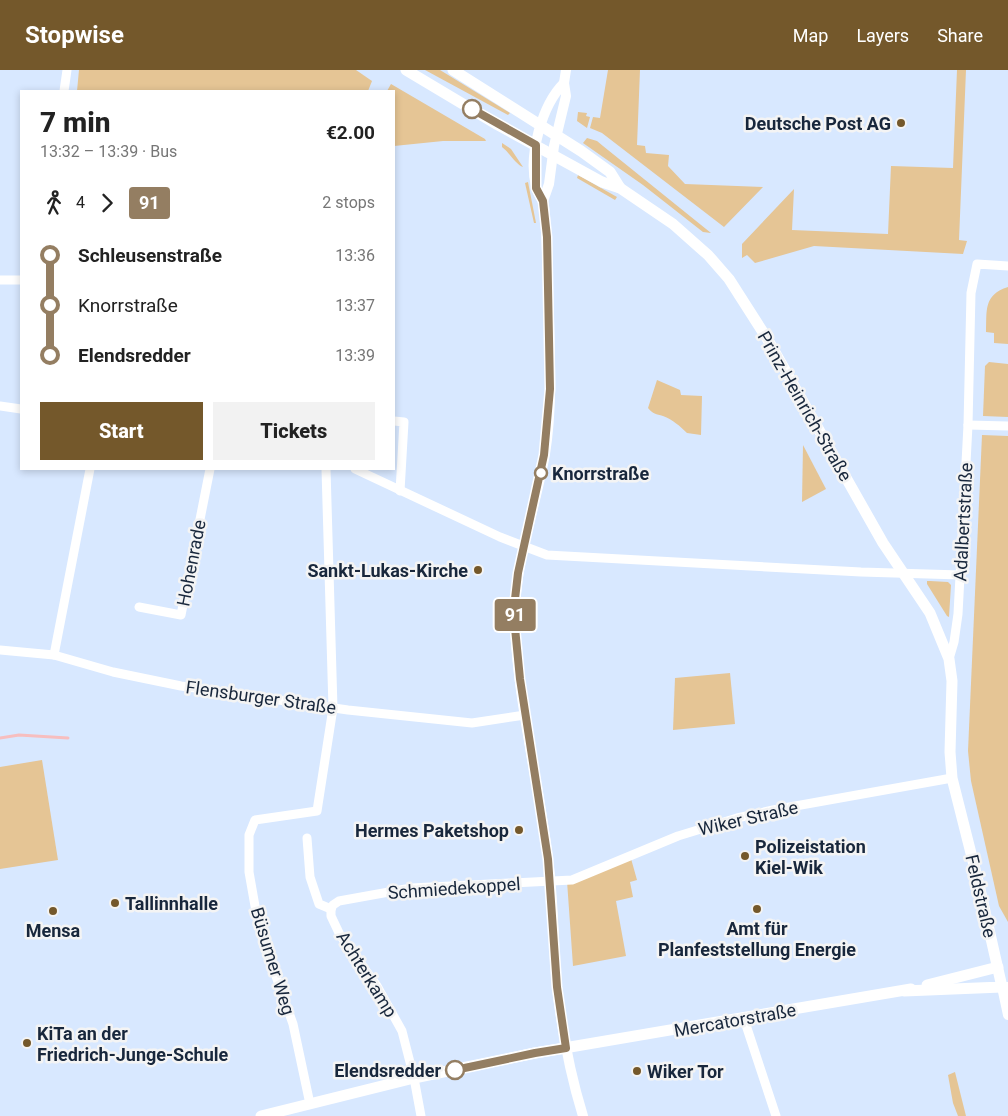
<!DOCTYPE html>
<meta charset="utf-8">
<style>
:root{--surface:#fff;--page:#f2f2f2;--text:#222;--muted:#767676;--accent:#74582b}
body{margin:0;font-family:Roboto,sans-serif;background:var(--page);color:var(--text);height:100vh;display:flex;flex-direction:column;font-size:19px;white-space:nowrap}
*{box-sizing:border-box;margin:0}
p{font-size:16px;color:var(--muted)}
.icon{flex:none;width:28px;height:28px;fill:none;stroke:currentColor;stroke-width:2;stroke-linecap:round;stroke-linejoin:round}
.map{position:relative;flex:1;overflow:hidden}
.panel{position:absolute;left:20px;top:20px;width:375px;height:380px;display:flex;flex-direction:column;background:var(--surface);border-radius:0px;box-shadow:0 2px 8px #0003}
.panel>*{flex:none}
.badge{padding:0 10px;border-radius:4px;font-size:18px;line-height:32px}
.map>.badge{position:absolute;translate:-50% -50%;box-shadow:0 0 0 2px #fff}
.legs{display:flex;align-items:center;gap:8px;height:55px;padding:0 20px;font-size:16px}
.legs p{margin-inline-start:auto}
.summary{display:flex;align-items:center;justify-content:space-between;height:85px;padding:0 20px}
h1{font-size:28px;font-weight:800;line-height:38px}
.primary-button{display:flex;gap:10px;margin-top:auto;padding:10px 20px}
.primary-button a{flex:1;height:58px;border-radius:0px;background:var(--accent);color:#fff;font-size:20px;font-weight:800;line-height:58px;text-align:center}
.primary-button a+a{background:var(--page);color:var(--text)}
ul{padding:0 20px;list-style:none}
li{display:flex;align-items:center;gap:18px;height:50px;font-size:19px}
li i{display:grid;place-items:center;width:8px;height:100%;margin:0 6px;background:currentColor}
li i::after{content:'';width:12px;height:12px;margin:-6px;border:4px solid;border-radius:50%;background:var(--surface)}
li p{margin-inline-start:auto}
li:first-child i{background:linear-gradient(#0000 50%,currentColor 0)}
li:last-child i{background:linear-gradient(currentColor 50%,#0000 0)}
header{display:flex;align-items:center;gap:30px;box-sizing:border-box;height:70px;padding:0 25px;background:var(--accent);color:#fff}
header strong{font-size:24px}
nav{display:flex;gap:28px;margin-inline-start:auto;font-size:18px}
.map>svg:first-child{display:block}
</style>
<header>
<strong>Stopwise</strong>
<nav><a>Map</a><a>Layers</a><a>Share</a></nav>
</header>
<div class="map">
<svg width="1008" height="1046" viewBox="0 0 1008 1046">
<rect width="100%" height="100%" fill="#d8e8ff"/>
<g fill="#e5c595">
<polygon points="79,0 356,0 372,11 368,21 77,21"/>
<polygon points="425,0 440,0 510,43 508,45"/>
<polygon points="608,0 640,0 637,75 645,76 646,83 669,85 668,96 685,114 763,117 724,157 602,63 590,58 593,47 600,48"/>
<polygon points="957,0 966,0 959,170 967,171 963,184 814,176 755,193 747,185 742,188 742,174 794,119 792,160 888,164 891,96 953,98"/>
<polygon points="391,14 485,69 486,71 443,71 394,76 394,21 387,21"/>
<polygon points="578,42 587,43 586,46 590,47 587,58 577,51"/>
<polygon points="587,68 597,71 603,76 711,163 703,162 643,115 583,73"/>
<path d="M502 73 511 79 523 97C516 95 509 82 502 77Z"/>
<polygon points="578,105 617,127 615,130 577,108"/>
<polygon points="528,112 536,153 534,153 525,113"/>
<path d="M1008 217V274L994 273V263L986 262C987 241 983 225 1008 217Z"/>
<polygon points="989,292 1008,294 1008,347 983,346 985,296"/>
<path d="M657 310 680 320 681 325 702 326 701 365 687 363C680 356 673 350 663 346 656 344 653 344 648 338Z"/>
<polygon points="982,365 1008,366 1008,852 999,836 971,711 968,681"/>
<polygon points="803,375 826,419 802,432"/>
<polygon points="930,511 948,512 951,515 949,547 947,546 927,514 927,511"/>
<polygon points="730,603 735,654 673,660 675,608"/>
<polygon points="42,690 58,790 0,799 0,697"/>
<polygon points="630,785 637,810 630,812 633,827 616,831 626,886 573,896 567,811"/>
<polygon points="955,1002 966,1046 958,1046 953,1033 948,1005"/>
</g>
<g fill="none" stroke-linecap="round" stroke-linejoin="round">
<polyline stroke="#f7bebf" stroke-width="3" points="0,668 19,665 68,668"/>
<g stroke="#fff" stroke-width="9">
<polyline points="64,21 67,0"/>
<polyline points="0,210 21,210"/>
<polyline points="0,336 21,339"/>
<polyline points="394,351 404,352 400,421"/>
<polyline points="968,355 1008,356"/>
<polyline points="355,399 500,467 547,485 861,502 961,505"/>
<polyline points="139,537 181,545 210,399"/>
<polyline points="0,580 54,585 113,602 181,616 348,640 472,653 525,645"/>
<polyline points="54,585 90,399"/>
<polyline points="949,589 954,572 958,544 968,355 971,223 977,194 1008,196"/>
<polyline points="307,768 310,807 319,834 331,839"/>
<polyline points="331,839 333,835 339,831 411,818 572,810 678,766 737,748 773,740 952,708"/>
<polyline points="331,839 331,846 340,865 377,916 402,961 414,1008 421,1046"/>
<polyline points="744,949 776,1046"/>
<polyline points="310,1034 293,954 262,867 255,836 249,802 249,765 255,750 317,741 333,638 326,399"/>
</g>
<g stroke="#fff" stroke-width="10">
<path d="M564 13C542 35 528 85 536 116 537 123 543 128 544 136 547 162 547 188 548 215 549 271 554 328 545 384 535 441 513 495 515 555 518 634 539 712 548 790 554 832 553 875 557 917 562 961 570 1004 583 1046"/>
<polyline points="543,131 549,114 554,76 566,26 564,13 566,0"/>
<polyline points="1008,917 1002,917 1008,945"/>
</g>
<g stroke="#fff" stroke-width="11">
<polyline points="406,0 498,55 602,112 620,118 673,154 708,185 729,209 768,270 883,473 930,543 949,589 952,611 950,682 952,708 979,815 1002,917 904,921"/>
<polyline points="453,0 581,81 610,102 620,118"/>
<polyline points="927,915 998,897"/>
<polyline points="261,1046 414,1008 535,983 911,919"/>
</g>
</g>
<g fill="none" stroke-linecap="round" stroke-linejoin="round">
<g stroke="#fff" stroke-width="11">
<polyline id="line-1" points="455,1000 535,983 566,978 557,917 548,789 520,609 515,558 515,529 518,503 544,385 550,319 547,167 543,131 536,118 536,75 472,39"/>
</g>
<use href="#line-1" stroke="#947e62" stroke-width="8"/>
</g>
<g fill="#fff" stroke="#947e62" stroke-width="2.5">
<circle cx="472" cy="39" r="9"/>
<circle cx="541" cy="403" r="6"/>
<circle cx="455" cy="1000" r="9"/>
</g>
<g fill="#74582b" stroke="#f4f4f4" stroke-width="2">
<circle cx="901" cy="53" r="5"/>
<circle cx="478" cy="500" r="5"/>
<circle cx="519" cy="760" r="5"/>
<circle cx="745" cy="786" r="5"/>
<circle cx="115" cy="833" r="5"/>
<circle cx="757" cy="839" r="5"/>
<circle cx="53" cy="841" r="5"/>
<circle cx="27" cy="973" r="5"/>
<circle cx="637" cy="1001" r="5"/>
</g>
<g text-anchor="middle" dominant-baseline="central" stroke-width="5" stroke-linejoin="round" paint-order="stroke">
<g font-size="18" font-weight="bold" fill="#18273c" stroke="#f4f4f4" text-anchor="start">
<text x="891" y="53" text-anchor="end">Deutsche Post AG</text>
<text x="468" y="500" text-anchor="end">Sankt-Lukas-Kirche</text>
<text x="509" y="760" text-anchor="end">Hermes Paketshop</text>
<text x="755" y="776">Polizeistation<tspan x="755" dy="21">Kiel-Wik</tspan></text>
<text x="125" y="833">Tallinnhalle</text>
<text x="757" y="858" text-anchor="middle">Amt für<tspan x="757" dy="21">Planfeststellung Energie</tspan></text>
<text x="53" y="860" text-anchor="middle">Mensa</text>
<text x="37" y="963">KiTa an der<tspan x="37" dy="21">Friedrich-Junge-Schule</tspan></text>
<text x="647" y="1001">Wiker Tor</text>
</g>
<g font-size="18" fill="#18273c" stroke="#f4f4f4">
<text transform="translate(805 336) rotate(60)">Prinz-Heinrich-Straße</text>
<text transform="translate(963 452) rotate(-87)">Adalbertstraße</text>
<text transform="translate(191 493) rotate(-79)">Hohenrade</text>
<text transform="translate(261 627) rotate(8)">Flensburger Straße</text>
<text transform="translate(748 748) rotate(-13)">Wiker Straße</text>
<text transform="translate(454 818) rotate(-4)">Schmiedekoppel</text>
<text transform="translate(981 826) rotate(77)">Feldstraße</text>
<text transform="translate(273 891) rotate(73)">Büsumer Weg</text>
<text transform="translate(367 904) rotate(58)">Achterkamp</text>
<text transform="translate(735 950) rotate(-10)">Mercatorstraße</text>
</g>
<g font-size="18" font-weight="bold" fill="#18273c" stroke="#f4f4f4" text-anchor="start">
<text x="552" y="403">Knorrstraße</text>
<text x="441" y="1000" text-anchor="end">Elendsredder</text>
</g>
</g>
</svg>
<b class="badge" style="left:515px;top:545px;background:#947e62;color:#fff">91</b>
<section class="panel">
<div class="summary"><div><h1>7 min</h1><p>13:32 – 13:39 · Bus</p></div><b>€2.00</b></div>
<div class="legs"><svg class="icon" aria-label="walk" viewBox="0 0 24 24"><circle cx="13" cy="4" r="2"/><path d="M13 8l-2 6 4 7M11 14l-3 7M7 12l3-4h3l4 4"/></svg>4<svg class="icon" aria-label="forward" viewBox="0 0 24 24"><path d="M9 5l7 7-7 7"/></svg><b class="badge" style="background:#947e62;color:#fff">91</b><p>2 stops</p></div>
<ul>
<li><i style="color:#947e62"></i><b>Schleusenstraße</b><p>13:36</p></li>
<li><i style="color:#947e62"></i><span>Knorrstraße</span><p>13:37</p></li>
<li><i style="color:#947e62"></i><b>Elendsredder</b><p>13:39</p></li>
</ul>
<div class="primary-button"><a>Start</a><a>Tickets</a></div>
</section>
</div>
